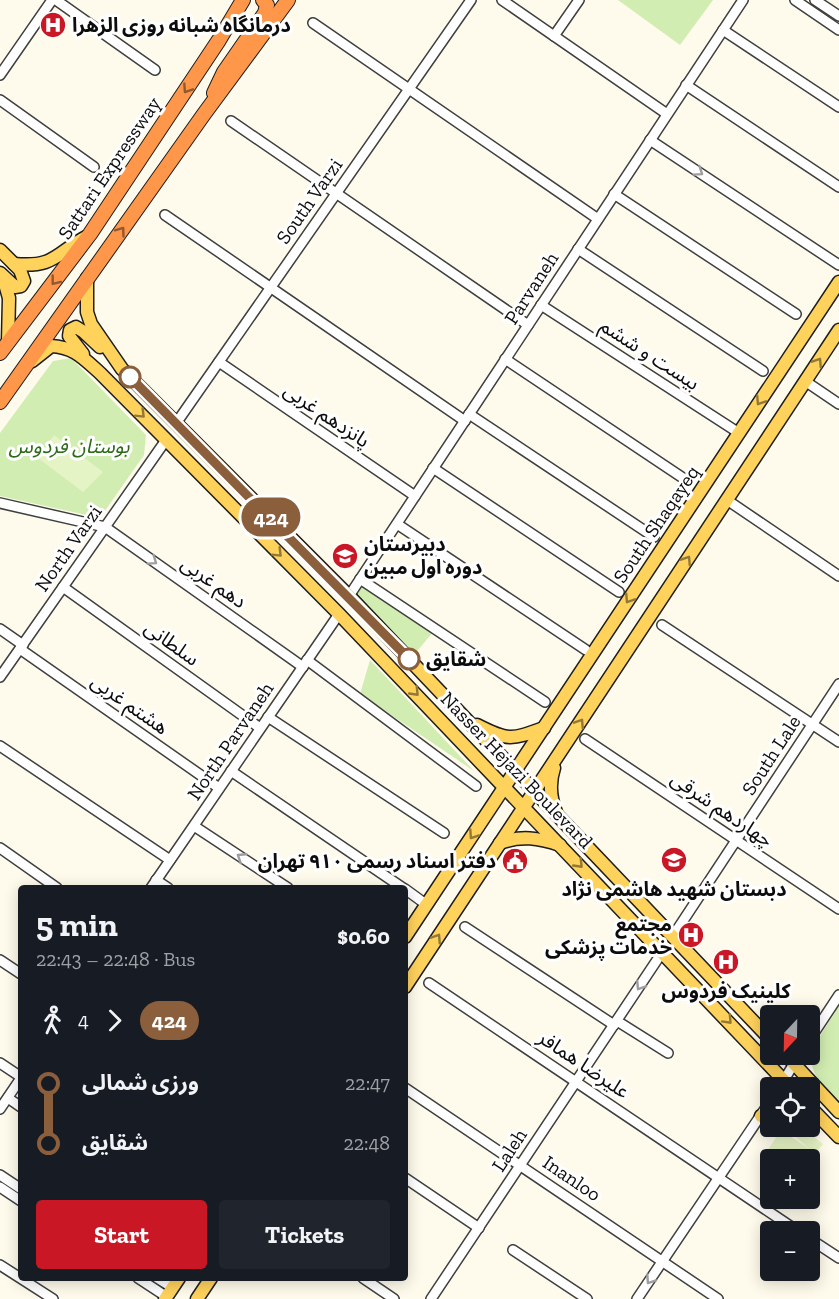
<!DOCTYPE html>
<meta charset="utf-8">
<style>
:root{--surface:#171b24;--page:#20242c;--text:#f1f3f6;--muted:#9ea1a6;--accent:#ca1725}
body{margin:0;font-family:"Zilla Slab","Noto Sans Arabic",serif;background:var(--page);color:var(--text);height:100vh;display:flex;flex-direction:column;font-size:22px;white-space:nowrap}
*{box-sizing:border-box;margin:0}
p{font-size:20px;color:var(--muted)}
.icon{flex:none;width:33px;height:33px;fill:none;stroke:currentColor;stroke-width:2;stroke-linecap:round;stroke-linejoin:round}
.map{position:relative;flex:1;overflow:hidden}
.details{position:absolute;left:18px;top:885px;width:390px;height:396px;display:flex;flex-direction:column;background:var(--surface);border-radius:6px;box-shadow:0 3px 15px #0003}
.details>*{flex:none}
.badge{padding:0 12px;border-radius:20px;font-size:21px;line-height:39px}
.needle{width:39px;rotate:202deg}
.buttons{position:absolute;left:760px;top:1005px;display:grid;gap:12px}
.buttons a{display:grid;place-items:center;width:60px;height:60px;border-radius:6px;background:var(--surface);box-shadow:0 3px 15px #0003;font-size:30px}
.map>.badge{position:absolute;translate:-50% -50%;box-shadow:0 0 0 3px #fff}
.legs{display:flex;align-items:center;gap:9px;height:66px;padding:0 18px;font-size:20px}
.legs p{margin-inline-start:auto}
.headline{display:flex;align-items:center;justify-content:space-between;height:102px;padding:0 18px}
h1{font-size:33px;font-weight:700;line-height:45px}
.action{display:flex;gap:12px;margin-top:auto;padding:12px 18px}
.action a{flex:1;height:69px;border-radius:6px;background:var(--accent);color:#fff;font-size:24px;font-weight:700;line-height:69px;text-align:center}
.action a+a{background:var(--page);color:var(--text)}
ul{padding:0 18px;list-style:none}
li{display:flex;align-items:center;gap:21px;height:60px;font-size:22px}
li i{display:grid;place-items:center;width:9px;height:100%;margin:0 8px;background:currentColor}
li i::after{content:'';width:15px;height:15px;margin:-8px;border:4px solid;border-radius:50%;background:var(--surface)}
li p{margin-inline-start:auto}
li:first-child i{background:linear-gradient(#0000 50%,currentColor 0)}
li:last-child i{background:linear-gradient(currentColor 50%,#0000 0)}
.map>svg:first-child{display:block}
</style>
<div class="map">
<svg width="839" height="1299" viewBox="0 0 839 1299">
<rect width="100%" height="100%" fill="#fffbec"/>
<g fill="#d2edb2">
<polygon points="618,0 713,0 680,45"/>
<polygon points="71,358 146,435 144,455 100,518 0,496 0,433 53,361"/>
<polygon points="365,584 434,631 412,657 353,599"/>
<polygon points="370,660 474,771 360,694"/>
<path d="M839 1006V1102C823 1086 803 1069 815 1044Z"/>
</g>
<g fill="#e5f4c4">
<polygon points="54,435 103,472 83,492 38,458"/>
<polygon points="796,1127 801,1127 823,1144 810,1160 779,1159 767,1151 781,1130 811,1150 791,1133"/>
</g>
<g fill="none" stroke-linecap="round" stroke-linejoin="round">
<g stroke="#3f3f3f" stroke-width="12">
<g id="minor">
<polyline points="56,0 155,70"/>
<polyline points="502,0 667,114"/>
<polyline points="795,0 839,30"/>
<polyline points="815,0 839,16"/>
<polyline points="313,23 598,219"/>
<polyline points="723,30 839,107"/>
<polyline points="554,36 579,0"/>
<polyline points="0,75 52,0"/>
<polyline points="686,85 839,187"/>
<polyline points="0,100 94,167"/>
<polyline points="231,121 528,325"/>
<polyline points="650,140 839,265"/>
<polyline points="614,194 796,314"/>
<polyline points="165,215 465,421"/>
<polyline points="578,249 763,371"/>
<polyline points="541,305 739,433"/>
<polyline points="505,359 686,480"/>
<polyline points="219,362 415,496"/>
<polyline points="805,381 839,404"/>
<polyline points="469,414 654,537"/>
<polyline points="177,422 471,0"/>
<polyline points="433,468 619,592"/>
<polyline points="727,500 839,576"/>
<polyline points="0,503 105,527 303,667"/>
<polyline points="397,524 586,650"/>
<polyline points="360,579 545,702"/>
<polyline points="63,587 260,728"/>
<polyline points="349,596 743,0"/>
<polyline points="662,625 839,742"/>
<polyline points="0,629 23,645"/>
<polyline points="20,649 219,788"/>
<polyline points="307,660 476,786"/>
<polyline points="0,677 166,440"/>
<polyline points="268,717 444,833"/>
<polyline points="585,739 839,909"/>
<polyline points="0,746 170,860"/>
<polyline points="231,771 403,888"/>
<polyline points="194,826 288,888"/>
<polyline points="0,848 57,888"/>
<polyline points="156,880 168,888"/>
<polyline points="151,888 339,614"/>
<polyline points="405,889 427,905"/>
<polyline points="465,927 614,1025"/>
<polyline points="673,936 839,684"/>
<polyline points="0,960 21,974"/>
<polyline points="429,983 799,1232"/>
<polyline points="617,1021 668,1053"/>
<polyline points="810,1039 839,995"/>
<polyline points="0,1063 21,1077"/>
<polyline points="405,1088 718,1299"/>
<polyline points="779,1088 800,1054"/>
<polyline points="8,1098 21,1107"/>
<polyline points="0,1109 21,1078"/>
<polyline points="0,1175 21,1189"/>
<polyline points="405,1178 479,1228"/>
<polyline points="0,1187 21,1201"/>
<polyline points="810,1239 839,1258"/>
<polyline points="513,1250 587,1299"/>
<polyline points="0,1265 53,1299"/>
<polyline points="138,1278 167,1297"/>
<polyline points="157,1278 173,1288"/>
<polyline points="363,1278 394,1299"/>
<polyline points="431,1299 663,951"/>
<polyline points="637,1299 771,1100"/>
</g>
</g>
<g stroke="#1d1d1d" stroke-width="15">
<g id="major">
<polyline points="0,250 20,270 24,281 21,286 15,287 0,273"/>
<path d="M14 264C56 268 55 253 88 236"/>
<polyline points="3,277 9,298 8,342"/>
<polyline points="87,278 87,312 91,324 122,369 349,596 771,1040"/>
<polyline points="83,354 69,336 70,330 76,327 84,332 100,347"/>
<path d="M32 361 51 346C74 347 83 358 100 373L339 614 791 1088"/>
<path d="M477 725C508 741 511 740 544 728"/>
<path d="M554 768C549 783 550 797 556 812"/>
<path d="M500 843C521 835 539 838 560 845"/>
<polyline points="405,937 839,282"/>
<polyline points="405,987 839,330"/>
<polyline points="785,1054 839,1112"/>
<polyline points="810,1107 839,1137"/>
<polyline points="761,1116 771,1112"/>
<polyline points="165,1299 179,1278"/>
<polyline points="197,1299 211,1278"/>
</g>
</g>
<g stroke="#1d1d1d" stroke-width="16">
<g id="highway">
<polyline points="214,93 224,72 265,13 267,5 263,0"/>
<polyline points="0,353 90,234 219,40 243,0"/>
<polyline points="0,402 204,114 288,0"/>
</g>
</g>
<use href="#minor" stroke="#fff" stroke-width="9"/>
<use href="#major" stroke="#ffd25c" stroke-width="12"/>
<use href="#highway" stroke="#ff974a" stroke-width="14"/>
</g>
<defs><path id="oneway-chevron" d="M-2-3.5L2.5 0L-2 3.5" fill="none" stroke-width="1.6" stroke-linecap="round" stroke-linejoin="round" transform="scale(1.5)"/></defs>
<g stroke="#92582e">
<use href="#oneway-chevron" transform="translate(187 89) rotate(124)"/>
<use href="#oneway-chevron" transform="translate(121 231) rotate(-54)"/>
<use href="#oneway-chevron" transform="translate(55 281) rotate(128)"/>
</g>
<g stroke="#9e9e9e">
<use href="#oneway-chevron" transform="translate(699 172) rotate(34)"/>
<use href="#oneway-chevron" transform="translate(153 561) rotate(35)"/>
<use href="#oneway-chevron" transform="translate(241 857) rotate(-147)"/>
<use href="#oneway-chevron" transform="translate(640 986) rotate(123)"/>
<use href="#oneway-chevron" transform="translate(650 1280) rotate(124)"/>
</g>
<g stroke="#927938">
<use href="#oneway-chevron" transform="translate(818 362) rotate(-57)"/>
<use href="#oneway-chevron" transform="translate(760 401) rotate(123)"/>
<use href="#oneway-chevron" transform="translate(141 414) rotate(45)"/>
<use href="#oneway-chevron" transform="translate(278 553) rotate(45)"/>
<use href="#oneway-chevron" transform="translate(687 560) rotate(-57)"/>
<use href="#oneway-chevron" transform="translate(629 599) rotate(123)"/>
<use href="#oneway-chevron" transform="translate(415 692) rotate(46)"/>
<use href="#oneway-chevron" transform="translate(580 723) rotate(-57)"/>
<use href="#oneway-chevron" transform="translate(473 835) rotate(124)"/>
<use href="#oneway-chevron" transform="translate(579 864) rotate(46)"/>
<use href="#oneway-chevron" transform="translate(437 938) rotate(-57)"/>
<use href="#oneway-chevron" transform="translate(728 1020) rotate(47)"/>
</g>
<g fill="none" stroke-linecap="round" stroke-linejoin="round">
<g stroke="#fff" stroke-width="14">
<polyline id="line-1" points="130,377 409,659"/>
</g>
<use href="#line-1" stroke="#8b5e3c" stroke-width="9"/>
</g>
<defs>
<g id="hospital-disc" transform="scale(1.35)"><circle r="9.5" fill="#ca1725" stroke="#fff"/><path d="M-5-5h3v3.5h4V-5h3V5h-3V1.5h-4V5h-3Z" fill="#fff"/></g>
<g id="school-disc" transform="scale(1.35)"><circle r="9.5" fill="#ca1725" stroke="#fff"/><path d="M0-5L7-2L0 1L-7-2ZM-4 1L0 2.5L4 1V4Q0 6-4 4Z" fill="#fff"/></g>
<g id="civic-disc" transform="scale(1.35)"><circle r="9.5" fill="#ca1725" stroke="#fff"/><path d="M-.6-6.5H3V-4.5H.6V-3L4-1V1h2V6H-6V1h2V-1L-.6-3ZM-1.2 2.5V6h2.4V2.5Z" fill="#fff"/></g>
</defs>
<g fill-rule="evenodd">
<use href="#hospital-disc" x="53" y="25"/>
<use href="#school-disc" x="345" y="556"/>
<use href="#school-disc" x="674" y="860"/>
<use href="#civic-disc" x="515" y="861"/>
<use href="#hospital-disc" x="691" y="935"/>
<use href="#hospital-disc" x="726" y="962"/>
</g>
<g fill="#fff" stroke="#8b5e3c" stroke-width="3">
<circle cx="130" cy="377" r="10"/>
<circle cx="409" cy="659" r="10"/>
</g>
<g text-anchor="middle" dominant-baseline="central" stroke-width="6" stroke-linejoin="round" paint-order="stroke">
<g font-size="20" font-weight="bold" fill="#0c0c0c" stroke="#fff" text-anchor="start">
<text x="72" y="25">درمانگاه شبانه روزی الزهرا</text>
<text x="364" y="544">دبیرستان<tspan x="364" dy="23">دوره اول مبین</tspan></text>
<text x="496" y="861" text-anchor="end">دفتر اسناد رسمی ۹۱۰ تهران</text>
<text x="674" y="889" text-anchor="middle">دبستان شهید هاشمی نژاد</text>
<text x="672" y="924" text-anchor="end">مجتمع<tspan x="672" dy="23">خدمات پزشکی</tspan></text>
<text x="726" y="991" text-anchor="middle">کلینیک فردوس</text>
</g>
<g font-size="20" fill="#0c0c0c" stroke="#fff">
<text transform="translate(109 168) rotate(-56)">Sattari Expressway</text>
<text transform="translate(309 201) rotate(-55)">South Varzi</text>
<text transform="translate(531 288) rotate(-57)">Parvaneh</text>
<text transform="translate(650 354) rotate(33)">بیست و ششم</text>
<text transform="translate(327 415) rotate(34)">پانزدهم غربی</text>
<text transform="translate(656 524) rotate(-56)">South Shaqayeq</text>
<text transform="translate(68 548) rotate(-55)">North Varzi</text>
<text transform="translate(214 582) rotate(35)">دهم غربی</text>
<text transform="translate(172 643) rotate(36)">سلطانی</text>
<text transform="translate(130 704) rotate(35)">هشتم غربی</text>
<text transform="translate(230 741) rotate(-56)">North Parvaneh</text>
<text transform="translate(771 755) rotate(-57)">South Lale</text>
<text transform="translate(517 770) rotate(46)">Nasser Hejazi Boulevard</text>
<text transform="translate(722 809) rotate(34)">چهاردهم شرقی</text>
<text transform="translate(584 1064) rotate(34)">علیرضا همافر</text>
<text transform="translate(509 1150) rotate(-57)">Laleh</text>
<text transform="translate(572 1178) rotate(34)">Inanloo</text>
</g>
<g font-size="20" font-style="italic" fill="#2b6a17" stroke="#fff">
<text x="69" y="446">بوستان فردوس</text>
</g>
<g font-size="20" font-weight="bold" fill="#0c0c0c" stroke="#fff" text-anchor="start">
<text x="426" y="659">شقایق</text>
</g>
</g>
</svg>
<div class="buttons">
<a><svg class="needle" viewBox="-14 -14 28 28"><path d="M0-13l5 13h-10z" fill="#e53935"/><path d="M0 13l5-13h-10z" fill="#9ea1a6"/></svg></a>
<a><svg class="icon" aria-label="locate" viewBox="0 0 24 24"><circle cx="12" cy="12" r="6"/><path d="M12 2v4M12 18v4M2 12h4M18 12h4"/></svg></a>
<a>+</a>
<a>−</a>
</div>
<b class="badge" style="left:271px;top:517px;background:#8b5e3c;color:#fff">424</b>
<section class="details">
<div class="headline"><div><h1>5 min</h1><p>22:43 – 22:48 · Bus</p></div><b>$0.60</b></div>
<div class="legs"><svg class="icon" aria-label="walk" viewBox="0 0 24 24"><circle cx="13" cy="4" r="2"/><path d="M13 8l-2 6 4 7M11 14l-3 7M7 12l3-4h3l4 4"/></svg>4<svg class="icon" aria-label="forward" viewBox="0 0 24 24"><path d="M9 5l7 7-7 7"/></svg><b class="badge" style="background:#8b5e3c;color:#fff">424</b></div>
<ul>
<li><i style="color:#8b5e3c"></i><b>ورزی شمالی</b><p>22:47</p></li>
<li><i style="color:#8b5e3c"></i><b>شقایق</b><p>22:48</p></li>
</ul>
<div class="action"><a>Start</a><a>Tickets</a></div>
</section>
</div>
